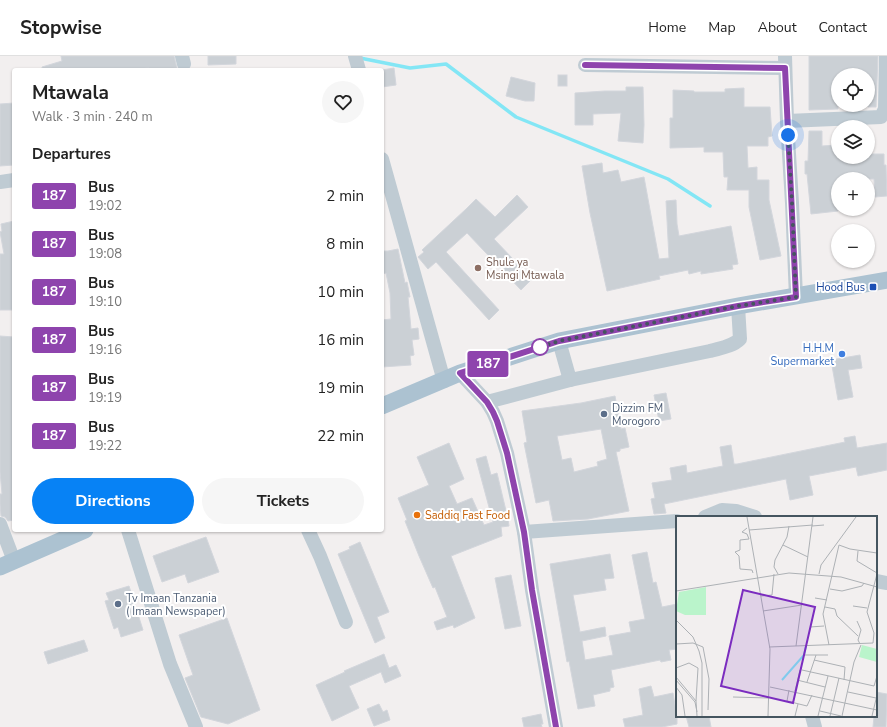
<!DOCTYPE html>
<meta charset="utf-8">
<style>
:root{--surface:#fff;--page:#f6f6f6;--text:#222;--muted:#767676;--line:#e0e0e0;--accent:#0782f5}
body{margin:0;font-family:"Nunito Sans",sans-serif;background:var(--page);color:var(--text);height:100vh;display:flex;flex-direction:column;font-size:15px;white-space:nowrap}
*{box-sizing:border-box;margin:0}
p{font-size:13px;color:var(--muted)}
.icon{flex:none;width:22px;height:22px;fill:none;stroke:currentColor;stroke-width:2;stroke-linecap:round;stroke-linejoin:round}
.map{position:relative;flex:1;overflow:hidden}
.drawer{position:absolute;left:12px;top:12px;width:372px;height:464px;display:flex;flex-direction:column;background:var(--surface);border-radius:4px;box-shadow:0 1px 3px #0004}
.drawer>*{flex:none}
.badge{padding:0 8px;border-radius:3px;font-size:14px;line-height:26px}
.controls{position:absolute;left:831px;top:12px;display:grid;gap:8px}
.controls a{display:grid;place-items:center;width:44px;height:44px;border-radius:50%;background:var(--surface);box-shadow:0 1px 3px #0004;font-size:20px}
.you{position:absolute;width:20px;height:20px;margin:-10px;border:3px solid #fff;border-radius:50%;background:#1a73e8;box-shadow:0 0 0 6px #1a73e833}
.map>.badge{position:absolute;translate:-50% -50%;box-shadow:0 0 0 2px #fff}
h2{padding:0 20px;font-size:15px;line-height:36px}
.round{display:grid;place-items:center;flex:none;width:42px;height:42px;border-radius:21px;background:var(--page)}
.overview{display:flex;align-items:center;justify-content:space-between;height:68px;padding:0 20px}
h1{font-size:19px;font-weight:700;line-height:30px}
.primary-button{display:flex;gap:8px;margin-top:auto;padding:8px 20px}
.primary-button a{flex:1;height:46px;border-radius:24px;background:var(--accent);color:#fff;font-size:16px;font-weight:700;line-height:46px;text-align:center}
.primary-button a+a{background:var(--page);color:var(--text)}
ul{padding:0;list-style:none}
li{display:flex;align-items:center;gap:12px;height:48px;padding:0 20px}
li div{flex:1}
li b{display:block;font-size:15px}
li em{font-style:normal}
li .badge{min-width:44px;font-weight:700;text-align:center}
header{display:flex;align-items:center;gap:24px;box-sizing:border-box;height:56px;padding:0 20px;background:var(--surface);border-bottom:1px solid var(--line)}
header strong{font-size:19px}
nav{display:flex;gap:22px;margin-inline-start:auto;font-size:14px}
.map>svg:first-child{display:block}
</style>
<header>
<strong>Stopwise</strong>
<nav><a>Home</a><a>Map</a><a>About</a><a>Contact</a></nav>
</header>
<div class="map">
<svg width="887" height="671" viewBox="0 0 887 671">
<rect width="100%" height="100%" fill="#f2efef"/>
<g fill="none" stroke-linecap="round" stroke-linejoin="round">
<polyline stroke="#83e6f5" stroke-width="3.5" points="360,2 410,12 446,8 516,61 668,123 710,150"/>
</g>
<g fill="#cbd0d5" stroke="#d3d6dc" fill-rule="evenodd">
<polygon points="61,0 174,0 177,12 156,14 149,14 149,12 125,14 42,14 42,11 62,5"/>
<polygon points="208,0 236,0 236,8 208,9"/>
<polygon points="809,0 878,0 876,51 868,51 868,19 838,19 838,53 809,54"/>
<polygon points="394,12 396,29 382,31 382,14"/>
<rect x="558" y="19" width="9" height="11"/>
<polygon points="511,21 535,27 534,45 525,45 506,40"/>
<polygon points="626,31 643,31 644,69 643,87 618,85 621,57 593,58 593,69 575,69 575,37 605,35 626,35"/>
<polygon points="744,32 744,51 770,51 772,80 768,81 768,90 747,90 748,112 757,111 757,124 769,124 769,144 781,200 760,204 749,151 749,134 727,134 728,121 724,121 723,96 704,96 704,91 670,92 670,62 673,62 673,34 694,35 694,36 725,36 725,33"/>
<polygon points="14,47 14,109 0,110 0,48"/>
<polygon points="809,75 822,75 822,90 837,89 838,101 868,101 868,98 884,98 884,109 886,109 887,140 875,141 874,123 838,123 838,155 811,158 807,118 805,118 805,105 808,105"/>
<polygon points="602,107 603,117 618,114 621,126 644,121 659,203 669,202 666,145 676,144 677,168 679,180 731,170 738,208 732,209 733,213 701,218 701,215 689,218 688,214 659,220 660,223 607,235 590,157 582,110"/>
<polygon points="517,139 528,151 494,183 532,223 521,234 467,177 446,196 499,254 489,264 436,206 428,213 418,201 424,196 422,194 466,153 476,143 495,161"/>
<polygon points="14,165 14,254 0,254 0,198 4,198 0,176 2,175 1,168"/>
<polygon points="398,193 405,227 407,226 410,241 408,241 411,273 418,272 419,283 412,284 414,299 410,300 411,309 382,311 382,264 391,263 390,237 386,217 382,218 382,195 388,195"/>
<polygon points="0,280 14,281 14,464 8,465 5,461 1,460 0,448 0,438 2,438 0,416"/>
<polygon points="860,299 862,312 848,314 853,341 838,344 831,304"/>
<polygon points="666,337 671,363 659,365 654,339"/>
<path d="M615 340 621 373 625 372 629 391 620 393V395L616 396 629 455 588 463 553 465 549 444 536 447 524 387 527 386 522 355 581 347ZM601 373 607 403 597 406 598 410 574 416 571 402 562 404 557 380Z"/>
<polygon points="855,380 857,392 887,387 887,414 858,420 856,411 809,420 813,439 790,444 786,423 664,448 666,457 654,458 651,443 655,442 652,427 672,424 670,412 686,409 687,417 723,410 720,391 731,389 734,408 737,408 845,386 844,382"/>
<polygon points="449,387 464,423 449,430 457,448 472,442 484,469 493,466 476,403 486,400 491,419 497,417 508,463 509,470 501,471 502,480 451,500 475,562 454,572 453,569 437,574 434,566 447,561 435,531 433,532 419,500 405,465 407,464 398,442 429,429 417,401"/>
<polygon points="206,481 219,516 188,527 185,518 162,526 153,500"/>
<polygon points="360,486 389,556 377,561 385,582 375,587 338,498 350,493 349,491"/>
<polygon points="647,496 653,527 656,526 662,551 677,548 677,593 669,594 671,604 661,606 660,604 611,614 614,631 610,632 610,635 593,639 595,650 578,653 569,605 567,606 550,508 610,498 614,522 604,523 606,534 573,539 580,576 605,571 606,580 582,585 585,604 613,599 609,580 631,576 629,566 645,563 632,499"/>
<polygon points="511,519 521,570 505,573 495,522"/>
<polygon points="129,530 143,574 121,581 118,571 114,573 105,545 109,544 106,537"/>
<polygon points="227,562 260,654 228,668 201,661 185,622 193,619 179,579"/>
<polygon points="84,584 88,595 48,608 44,596"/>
<polygon points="384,598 389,612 396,609 401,620 385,627 381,616 349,630 359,652 332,665 316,629 345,616 344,615"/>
<polygon points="651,630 654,641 673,637 676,655 677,655 677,668 662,671 625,671 623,663 643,659 639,633"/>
<polygon points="876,636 887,638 886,671 873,671 874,660 876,660"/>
<polygon points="379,648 383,656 387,654 390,664 374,670 367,653"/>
<polygon points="541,658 543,668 541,668 542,671 524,671 522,662"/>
<polygon points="686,660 709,660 711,671 689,671"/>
</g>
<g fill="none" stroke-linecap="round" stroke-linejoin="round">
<g stroke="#bfcbd3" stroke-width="14">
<polyline points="182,0 184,8"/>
<polyline points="355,0 359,14"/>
<polyline points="785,0 787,65 792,147 796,241"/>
<polyline points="585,9 785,12"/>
<polyline points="787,65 881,61 885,53 886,0"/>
<polyline points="382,103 444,325"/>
<polyline points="0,126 14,124"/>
<polyline points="559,285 570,324"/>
<polyline points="460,317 487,346 493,356 497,365 507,397 524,476 532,534 556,671"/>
<path d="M487 346 570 324 710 295C720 292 732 291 740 283L738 250"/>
<polyline points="705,461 722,454 736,455 755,461"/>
<polyline points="0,468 14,505"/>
<polyline points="128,474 170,608 196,671"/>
<polyline points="308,474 320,500 346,566"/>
<polyline points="524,476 677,465"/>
<polyline points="876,525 887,527"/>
<polyline points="812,660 815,671"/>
</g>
<g stroke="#acc2d1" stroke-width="17">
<polyline points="382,350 460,317 559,285 738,250 887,224"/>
<polyline points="0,511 85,474"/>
</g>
</g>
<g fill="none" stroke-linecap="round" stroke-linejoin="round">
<g stroke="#fff" stroke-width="9">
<polyline id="line" points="556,671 532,534 524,476 507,397 497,365 493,356 487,346 460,317 559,285 738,250 796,241 785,12 585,9"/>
</g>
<use href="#line" stroke="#8e44ad" stroke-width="6"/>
<polyline stroke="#45555f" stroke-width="4" stroke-dasharray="0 7.2" points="540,291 534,293 559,285 738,250 796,241 792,147 788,79"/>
</g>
<circle fill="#8d6e63" stroke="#fff" stroke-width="1.5" cx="478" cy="212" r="4"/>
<rect fill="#1a4fb4" stroke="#fff" stroke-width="1.5" x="869" y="227" width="8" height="8" rx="2"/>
<circle fill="#fff" stroke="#8e44ad" stroke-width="2" cx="540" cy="291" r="8"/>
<circle fill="#3f7fe0" stroke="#fff" stroke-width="1.5" cx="842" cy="298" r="4"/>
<g fill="#5c6f8a" stroke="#fff" stroke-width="1.5">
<circle cx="604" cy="358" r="4"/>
<circle cx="118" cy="548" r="4"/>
</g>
<circle fill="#e8710a" stroke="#fff" stroke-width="1.5" cx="417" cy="459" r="4"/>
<g text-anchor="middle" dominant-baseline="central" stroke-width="4" stroke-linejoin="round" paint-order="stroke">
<g font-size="11" fill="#785e54" stroke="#fff" text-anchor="start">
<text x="486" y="206">Shule ya<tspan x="486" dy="13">Msingi Mtawala</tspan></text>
</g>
<g font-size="11" fill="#164399" stroke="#fff" text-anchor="end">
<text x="865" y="231">Hood Bus</text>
</g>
<g font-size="11" fill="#366cbe" stroke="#fff" text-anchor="end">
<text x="834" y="292">H.H.M<tspan x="834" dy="13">Supermarket</tspan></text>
</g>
<g font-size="11" fill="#4e5e75" stroke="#fff" text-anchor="start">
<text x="612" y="352">Dizzim FM<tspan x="612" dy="13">Morogoro</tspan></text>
<text x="126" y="542">Tv Imaan Tanzania<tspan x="126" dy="13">( Imaan Newspaper)</tspan></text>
</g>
<g font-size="11" fill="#c56008" stroke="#fff" text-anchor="start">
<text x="425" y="459">Saddiq Fast Food</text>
</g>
</g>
<g transform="translate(676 460)">
<rect width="201" height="201" fill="#f2efef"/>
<path d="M30 71V99H9L0 95 3 76ZM186 129 201 133V146L183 141Z" fill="#baf4cb"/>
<path fill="none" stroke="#83e6f5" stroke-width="2" d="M106 164 128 139 130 130"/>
<path fill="none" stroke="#adb1b5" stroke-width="1" d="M71 1 94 133 92 200M136 10 148 9M71 12 66 16 71 18 73 23 64 24V34L59 36 63 40 64 53 76 54 77 57M73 14 137 9M107 29 132 41M163 29 174 33 201 37M182 35 181 45 201 57M102 58 98 51 99 44 111 21 113 10M143 58 145 49 180 1M154 73 166 75 186 70 188 67M0 75 113 57 165 61 201 71M85 80 96 79 98 58M139 82 151 84M177 90 191 92M149 91 159 93 161 100 182 120M87 95 126 89M0 104 17 121 23 135 26 147V200M181 105 185 114 182 124 184 128M134 111 148 110M0 128 17 127 27 131 33 163 32 194M153 129 147 98 163 29M120 130 137 1M93 131 197 127 198 117 191 96 201 58M128 139H152M138 144 169 151 168 164M0 152 13 147 22 152 20 185M126 154 198 170 201 160M0 161 20 185 21 200M0 164 19 186 21 196M121 164 149 171M131 166 140 139M0 171 6 179 9 200M94 171 201 194M113 174 111 185 131 190 136 179M119 175 124 154M172 176 200 182M57 181 92 182M144 195 165 200M119 200 122 188M142 200 152 160M154 200 163 162M166 200 178 146 185 129M196 200 201 179"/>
<path fill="#7b2cbf" fill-opacity="0.15" stroke="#7b2cbf" stroke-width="2" d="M67 74 139 91 117 187 45 170Z"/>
<rect width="201" height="201" fill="none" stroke="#45555f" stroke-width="2"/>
</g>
</svg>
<div class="controls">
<a><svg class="icon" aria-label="locate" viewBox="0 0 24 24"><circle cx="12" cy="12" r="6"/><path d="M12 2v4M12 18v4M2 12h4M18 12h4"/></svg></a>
<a><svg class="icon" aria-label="layers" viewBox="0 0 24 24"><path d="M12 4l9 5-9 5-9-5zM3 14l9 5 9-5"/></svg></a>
<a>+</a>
<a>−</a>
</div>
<div class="you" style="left:788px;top:79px"></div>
<b class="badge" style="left:488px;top:308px;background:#8e44ad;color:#fff">187</b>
<section class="drawer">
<div class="overview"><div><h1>Mtawala</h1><p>Walk · 3 min · 240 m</p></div><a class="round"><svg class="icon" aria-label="heart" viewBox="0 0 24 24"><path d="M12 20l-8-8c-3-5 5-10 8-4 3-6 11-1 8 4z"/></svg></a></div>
<h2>Departures</h2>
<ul>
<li><span class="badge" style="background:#8e44ad;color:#fff">187</span><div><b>Bus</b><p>19:02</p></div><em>2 min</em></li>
<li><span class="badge" style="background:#8e44ad;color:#fff">187</span><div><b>Bus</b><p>19:08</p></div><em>8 min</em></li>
<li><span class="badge" style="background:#8e44ad;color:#fff">187</span><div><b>Bus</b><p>19:10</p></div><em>10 min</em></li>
<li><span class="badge" style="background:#8e44ad;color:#fff">187</span><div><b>Bus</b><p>19:16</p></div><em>16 min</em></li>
<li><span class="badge" style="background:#8e44ad;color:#fff">187</span><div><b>Bus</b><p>19:19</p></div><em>19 min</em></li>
<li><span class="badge" style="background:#8e44ad;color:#fff">187</span><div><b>Bus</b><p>19:22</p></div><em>22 min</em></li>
</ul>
<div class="primary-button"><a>Directions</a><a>Tickets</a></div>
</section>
</div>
